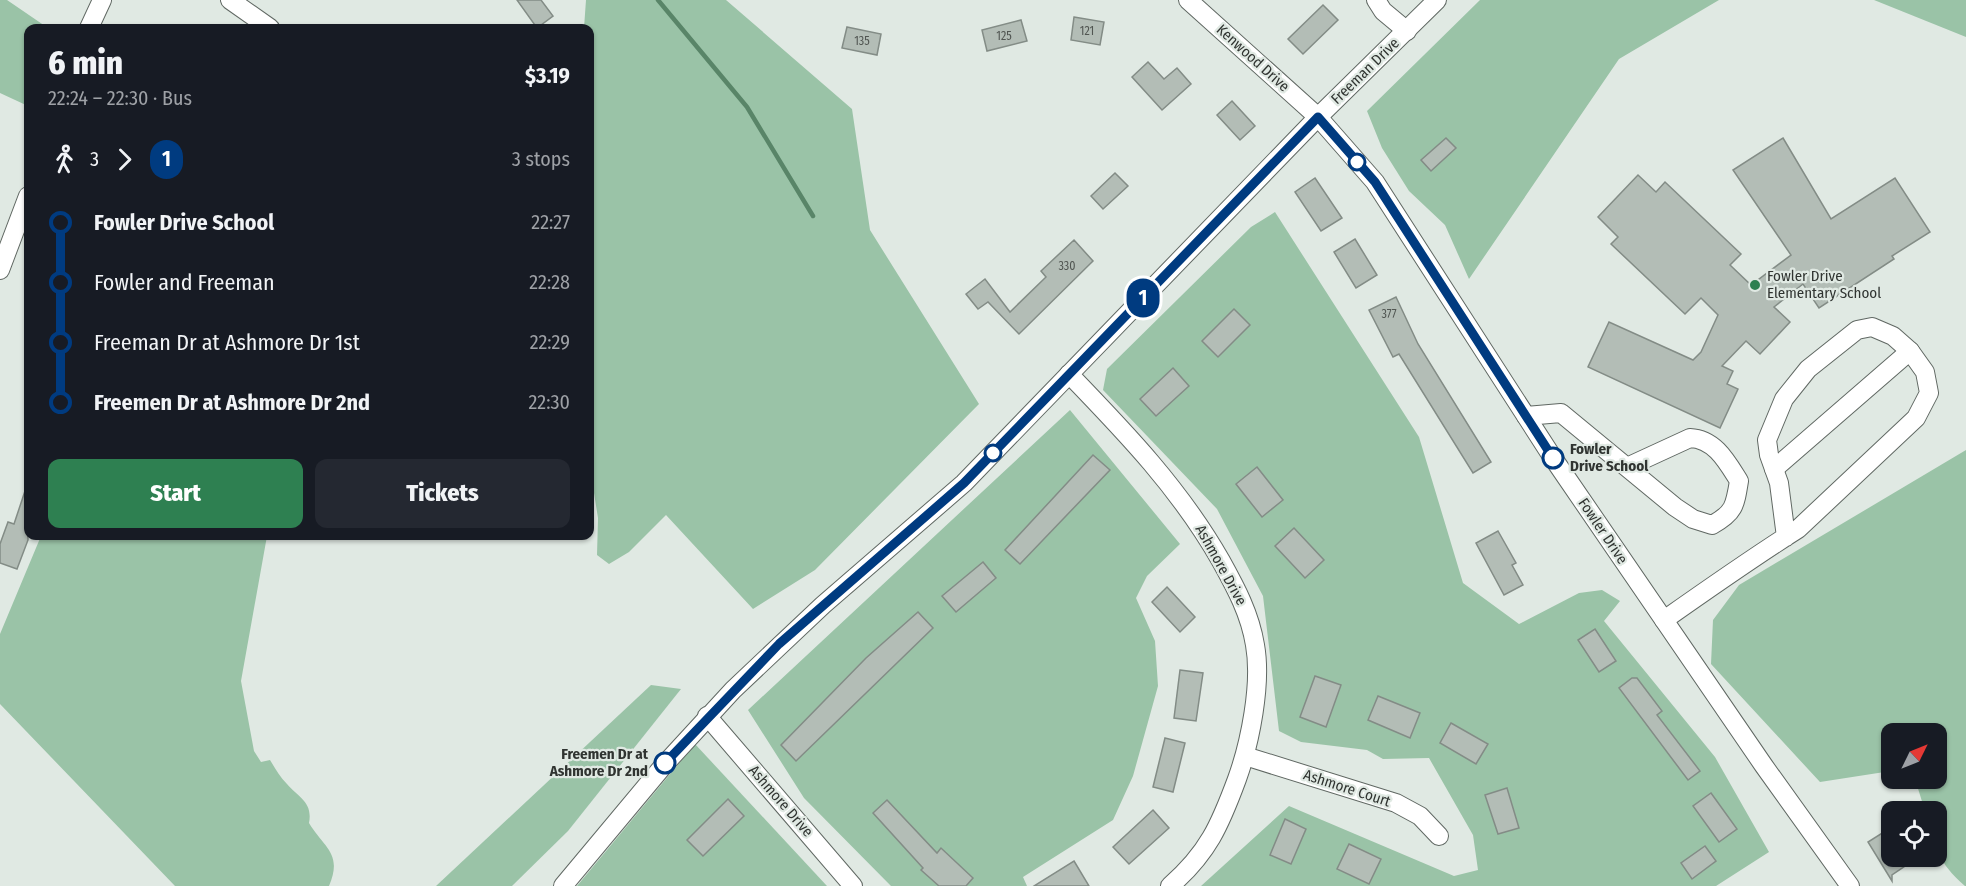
<!DOCTYPE html>
<meta charset="utf-8">
<style>
:root{--surface:#171b24;--page:#242831;--text:#f1f3f6;--muted:#9ea1a6;--accent:#2e8051}
body{margin:0;font-family:"Fira Sans Condensed",sans-serif;background:var(--page);color:var(--text);height:100vh;display:flex;flex-direction:column;font-size:22px;white-space:nowrap}
*{box-sizing:border-box;margin:0}
p{font-size:20px;color:var(--muted)}
.icon{flex:none;width:33px;height:33px;fill:none;stroke:currentColor;stroke-width:2;stroke-linecap:round;stroke-linejoin:round}
.map{position:relative;flex:1;overflow:hidden}
.drawer{position:absolute;left:24px;top:24px;width:570px;height:516px;display:flex;flex-direction:column;background:var(--surface);border-radius:12px;box-shadow:0 2px 4px #0004}
.drawer>*{flex:none}
.badge{padding:0 12px;border-radius:20px;font-size:21px;line-height:39px}
.needle{width:39px;rotate:47deg}
.fabs{position:absolute;left:1881px;top:723px;display:grid;gap:12px}
.fabs a{display:grid;place-items:center;width:66px;height:66px;border-radius:12px;background:var(--surface);box-shadow:0 2px 4px #0004;font-size:30px}
.map>.badge{position:absolute;translate:-50% -50%;box-shadow:0 0 0 3px #fff}
.legs{display:flex;align-items:center;gap:9px;height:66px;padding:0 24px;font-size:20px}
.legs p{margin-inline-start:auto}
.summary{display:flex;align-items:center;justify-content:space-between;height:102px;padding:0 24px}
h1{font-size:33px;font-weight:800;line-height:45px}
.primary-button{display:flex;gap:12px;margin-top:auto;padding:12px 24px}
.primary-button a{flex:1;height:69px;border-radius:12px;background:var(--accent);color:#fff;font-size:24px;font-weight:800;line-height:69px;text-align:center}
.primary-button a+a{background:var(--page);color:var(--text)}
ul{padding:0 24px;list-style:none}
li{display:flex;align-items:center;gap:21px;height:60px;font-size:22px}
li i{display:grid;place-items:center;width:9px;height:100%;margin:0 8px;background:currentColor}
li i::after{content:'';width:15px;height:15px;margin:-8px;border:4px solid;border-radius:50%;background:var(--surface)}
li p{margin-inline-start:auto}
li:first-child i{background:linear-gradient(#0000 50%,currentColor 0)}
li:last-child i{background:linear-gradient(currentColor 50%,#0000 0)}
.map>svg:first-child{display:block}
</style>
<div class="map">
<svg width="1966" height="886" viewBox="0 0 1966 886">
<rect width="100%" height="100%" fill="#e0e9e3"/>
<g fill="#9ac3a7">
<polygon points="0,0 7,0 48,28 28,28 28,106 0,93"/>
<polygon points="586,0 726,0 852,109 870,230 979,404 815,570 753,609 666,515 629,552 609,564 597,555 598,518 590,468 590,28 584,28"/>
<polygon points="1480,0 1719,0 1619,59 1469,279 1445,225 1409,191 1382,148 1367,111"/>
<polygon points="1874,0 1966,0 1966,37"/>
<polygon points="1275,212 1419,437 1463,583 1519,624 1579,593 1602,590 1620,601 1604,621 1715,757 1769,852 1716,886 1201,886 1289,806 1454,876 1478,870 1473,835 1429,758 1383,759 1367,750 1301,742 1279,731 1263,596 1217,509 1103,390 1107,369 1251,227"/>
<polygon points="1070,410 1180,544 1147,576 1136,598 1155,641 1158,686 1133,776 1113,820 1023,877 1027,886 891,886 804,798 748,710"/>
<path d="M1966 450V886H1965C1935 859 1936 850 1936 812L1925 811 1915 779 1936 778V734H1892L1891 771 1820 782 1711 664 1713 620 1739 585Z"/>
<path d="M41 536H267L241 681 254 751 261 762 270 760C275 768 280 777 287 784 299 798 313 802 309 823 324 848 343 853 329 886H175L0 704V634Z"/>
<polygon points="651,685 681,689 568,831 512,886 436,886"/>
<polygon points="695,744 827,886 577,886"/>
</g>
<g fill="none" stroke-linecap="round" stroke-linejoin="round">
<polyline stroke="#598568" stroke-width="4.5" points="658,0 747,107 813,216"/>
</g>
<g fill="#b3bdb6" stroke="#838c86" stroke-width="1.5">
<polygon points="517,0 541,0 553,16 537,28"/>
<polygon points="1323,5 1338,20 1303,54 1288,39"/>
<polygon points="1074,17 1104,22 1100,45 1071,40"/>
<polygon points="1021,20 1027,41 987,51 982,30"/>
<polygon points="847,27 881,34 877,55 842,48"/>
<polygon points="1148,62 1164,79 1177,68 1191,84 1162,110 1132,77"/>
<polygon points="1232,101 1255,126 1240,140 1217,115"/>
<polygon points="1446,138 1456,148 1431,171 1421,160"/>
<polygon points="1783,138 1831,219 1895,178 1930,232 1892,256 1894,259 1819,308 1803,284 1774,307 1790,322 1760,354 1746,341 1722,366 1733,371 1727,384 1738,389 1720,428 1588,367 1609,322 1693,360 1701,352 1718,315 1701,298 1685,314 1611,244 1618,237 1598,217 1638,175 1656,192 1665,182 1741,254 1730,265 1751,285 1791,255 1733,170"/>
<polygon points="1115,173 1128,186 1103,209 1091,196"/>
<polygon points="1315,178 1342,218 1321,231 1295,192"/>
<polygon points="1355,239 1377,275 1356,288 1334,252"/>
<polygon points="1074,240 1093,261 1019,334 988,302 978,309 966,294 985,279 1010,312 1046,277 1041,271"/>
<polygon points="1396,297 1418,344 1491,462 1473,473 1399,354 1393,357 1369,310"/>
<polygon points="1234,309 1250,325 1218,357 1202,341"/>
<polygon points="1173,368 1189,386 1156,416 1140,399"/>
<polygon points="1093,455 1110,470 1020,564 1005,550"/>
<polygon points="1257,467 1283,500 1262,517 1236,484"/>
<polygon points="26,488 28,540 17,569 0,563 0,544 8,522 14,524"/>
<polygon points="1294,528 1324,560 1305,578 1275,546"/>
<polygon points="1498,531 1516,563 1512,565 1523,585 1504,595 1476,543"/>
<polygon points="983,562 996,578 956,612 942,596"/>
<polygon points="1167,587 1195,617 1180,632 1152,602"/>
<polygon points="918,612 933,628 796,761 781,745 866,658"/>
<polygon points="1595,629 1616,661 1599,672 1578,640"/>
<polygon points="1180,670 1203,673 1196,721 1174,718"/>
<polygon points="1315,676 1341,685 1326,727 1300,717"/>
<polygon points="1632,678 1637,678 1662,711 1657,715 1700,771 1688,780 1619,688"/>
<polygon points="1378,696 1420,713 1410,738 1368,720"/>
<polygon points="1451,723 1488,744 1476,764 1440,743"/>
<polygon points="1165,738 1185,743 1173,792 1153,787"/>
<polygon points="1507,788 1519,828 1498,834 1485,795"/>
<polygon points="1711,793 1737,829 1719,842 1693,806"/>
<polygon points="728,799 744,816 703,856 687,840"/>
<polygon points="887,800 937,853 941,848 973,878 966,886 939,886 921,870 923,868 873,813"/>
<polygon points="1153,810 1169,828 1129,864 1113,847"/>
<polygon points="1285,819 1306,829 1291,864 1270,855"/>
<polygon points="1887,830 1892,837 1892,856 1920,856 1892,875 1892,881 1868,842"/>
<polygon points="1349,844 1381,859 1369,884 1337,869"/>
<polygon points="1705,846 1716,861 1692,879 1681,863"/>
<polygon points="1074,861 1089,886 1034,886"/>
</g>
<g fill="none" stroke-linecap="round" stroke-linejoin="round">
<g stroke="#606863" stroke-width="20">
<g id="minor">
<polyline points="230,0 270,28"/>
<polyline points="1188,0 1318,117 1375,182 1553,458 1764,766 1850,886"/>
<polyline points="1376,0 1383,11 1407,31"/>
<polyline points="89,28 102,0"/>
<polyline points="0,270 28,196"/>
<path d="M1069 374C1126 433 1180 489 1221 561 1236 588 1250 614 1255 645 1262 684 1250 743 1237 779 1220 825 1208 853 1170 886"/>
<path d="M1526 416 1561 413 1675 507 1693 519 1712 525C1734 513 1735 506 1739 481 1727 462 1715 439 1690 438L1627 467"/>
<polyline points="1774,469 1910,351"/>
<path d="M1664 620C1708 589 1752 558 1798 529L1916 418 1929 393 1925 372 1910 351 1893 336 1872 327 1857 330 1808 369 1784 399 1767 440 1769 455 1779 483 1786 537"/>
<polyline points="707,716 853,886"/>
<polyline points="1245,756 1396,803 1420,816 1439,836"/>
<polyline points="563,886 664,765 733,690 823,605 964,483 1318,117 1437,0"/>
</g>
</g>
<use href="#minor" stroke="#fff" stroke-width="18"/>
</g>
<g fill="none" stroke-linecap="round" stroke-linejoin="round">
<g stroke="#fff" stroke-width="14">
<polyline id="line-1" points="665,763 779,644 964,483 1318,117 1375,182 1553,458"/>
</g>
<use href="#line-1" stroke="#003b80" stroke-width="9"/>
</g>
<g fill="#fff" stroke="#003b80" stroke-width="3">
<circle cx="1357" cy="162" r="8"/>
<circle cx="993" cy="453" r="8"/>
<circle cx="1553" cy="458" r="10"/>
<circle cx="665" cy="763" r="10"/>
</g>
<circle fill="#2e8051" stroke="#e0e9e3" stroke-width="2" cx="1755" cy="285" r="6"/>
<g text-anchor="middle" dominant-baseline="central" stroke-width="4.5" stroke-linejoin="round" paint-order="stroke">
<g font-size="12" fill="#515652">
<text x="1087" y="31">121</text>
<text x="1004" y="36">125</text>
<text x="862" y="41">135</text>
<text x="1067" y="266">330</text>
<text x="1389" y="314">377</text>
</g>
<g font-size="15" fill="#303431" stroke="#e0e9e3">
<text transform="translate(1253 58) rotate(42)">Kenwood Drive</text>
<text transform="translate(1365 71) rotate(-44)">Freeman Drive</text>
<text transform="translate(1603 531) rotate(56)">Fowler Drive</text>
<text transform="translate(1221 565) rotate(61)">Ashmore Drive</text>
<text transform="translate(1347 788) rotate(18)">Ashmore Court</text>
<text transform="translate(781 801) rotate(49)">Ashmore Drive</text>
</g>
<g font-size="15" fill="#303431" stroke="#e0e9e3" text-anchor="start">
<text x="1767" y="276">Fowler Drive<tspan x="1767" dy="17">Elementary School</tspan></text>
</g>
<g font-size="15" font-weight="bold" fill="#303431" stroke="#e0e9e3" text-anchor="start">
<text x="1570" y="449">Fowler<tspan x="1570" dy="17">Drive School</tspan></text>
<text x="648" y="754" text-anchor="end">Freemen Dr at<tspan x="648" dy="17">Ashmore Dr 2nd</tspan></text>
</g>
</g>
</svg>
<div class="fabs">
<a><svg class="needle" viewBox="-14 -14 28 28"><path d="M0-13l5 13h-10z" fill="#e53935"/><path d="M0 13l5-13h-10z" fill="#9ea1a6"/></svg></a>
<a><svg class="icon" aria-label="locate" viewBox="0 0 24 24"><circle cx="12" cy="12" r="6"/><path d="M12 2v4M12 18v4M2 12h4M18 12h4"/></svg></a>
</div>
<b class="badge" style="left:1143px;top:298px;background:#003b80;color:#fff">1</b>
<section class="drawer">
<div class="summary"><div><h1>6 min</h1><p>22:24 – 22:30 · Bus</p></div><b>$3.19</b></div>
<div class="legs"><svg class="icon" aria-label="walk" viewBox="0 0 24 24"><circle cx="13" cy="4" r="2"/><path d="M13 8l-2 6 4 7M11 14l-3 7M7 12l3-4h3l4 4"/></svg>3<svg class="icon" aria-label="forward" viewBox="0 0 24 24"><path d="M9 5l7 7-7 7"/></svg><b class="badge" style="background:#003b80;color:#fff">1</b><p>3 stops</p></div>
<ul>
<li><i style="color:#003b80"></i><b>Fowler Drive School</b><p>22:27</p></li>
<li><i style="color:#003b80"></i><span>Fowler and Freeman</span><p>22:28</p></li>
<li><i style="color:#003b80"></i><span>Freeman Dr at Ashmore Dr 1st</span><p>22:29</p></li>
<li><i style="color:#003b80"></i><b>Freemen Dr at Ashmore Dr 2nd</b><p>22:30</p></li>
</ul>
<div class="primary-button"><a>Start</a><a>Tickets</a></div>
</section>
</div>
